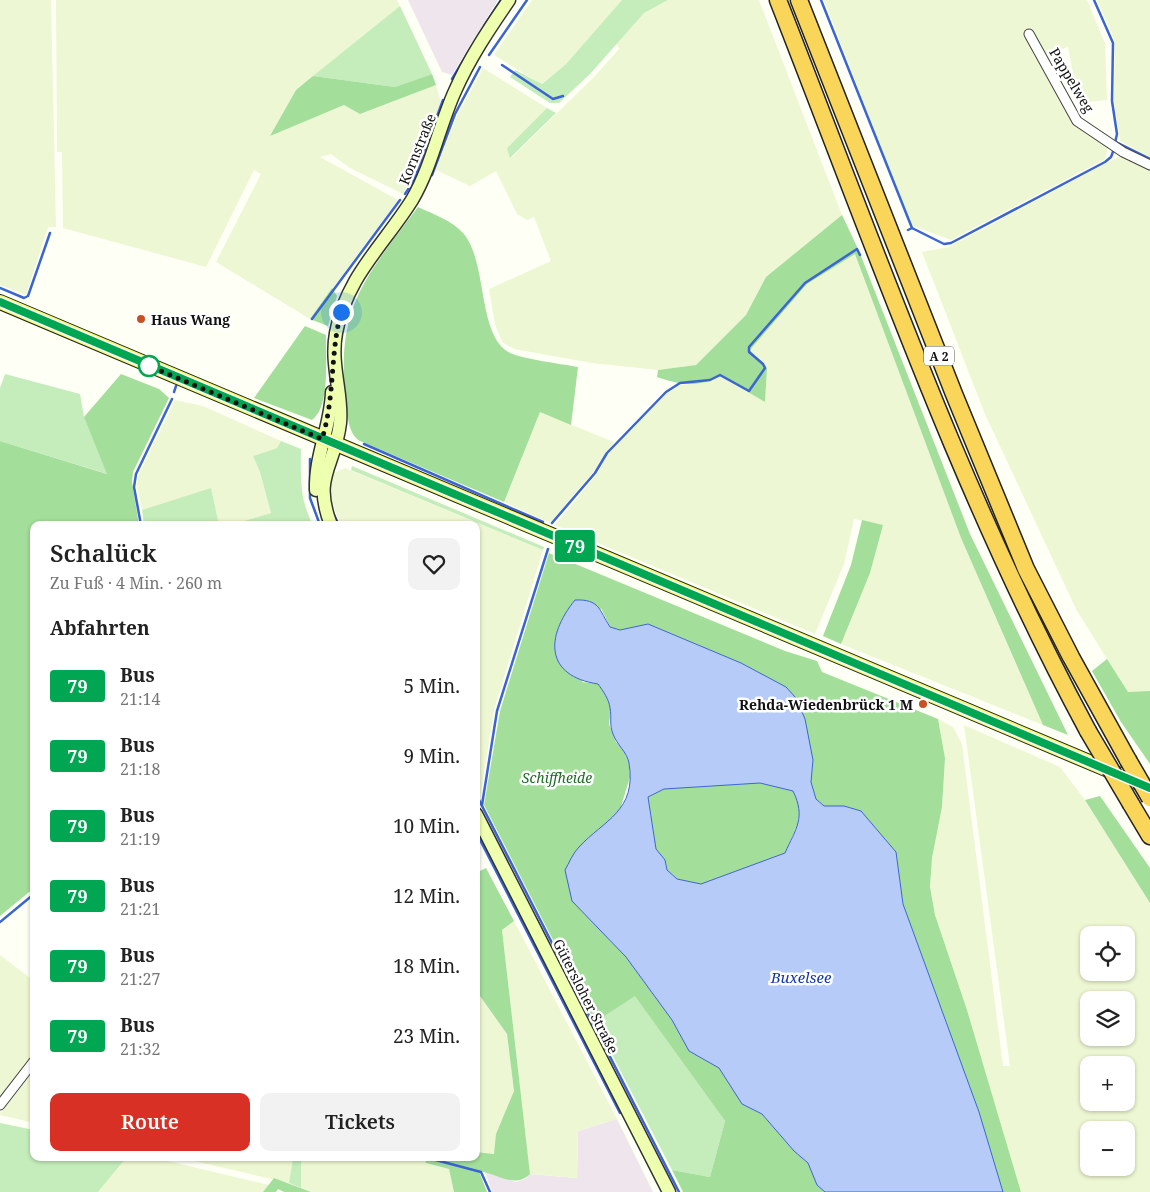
<!DOCTYPE html>
<html lang="de">
<meta charset="utf-8">
<style>
:root{--surface:#fff;--page:#f2f2f2;--text:#222;--muted:#767676;--accent:#d93025}
body{margin:0;font-family:"Noto Serif",serif;background:var(--page);color:var(--text);height:100vh;display:flex;flex-direction:column;font-size:19px;white-space:nowrap}
*{box-sizing:border-box;margin:0}
p{font-size:16px;color:var(--muted)}
.icon{flex:none;width:28px;height:28px;fill:none;stroke:currentColor;stroke-width:2;stroke-linecap:round;stroke-linejoin:round}
.map{position:relative;flex:1;overflow:hidden}
.side{position:absolute;left:30px;top:521px;width:450px;height:640px;display:flex;flex-direction:column;background:var(--surface);border-radius:10px;box-shadow:0 1px 4px #0004}
.side>*{flex:none}
.badge{padding:0 10px;border-radius:4px;font-size:18px;line-height:32px}
.controls{position:absolute;left:1080px;top:926px;display:grid;gap:10px}
.controls a{display:grid;place-items:center;width:55px;height:55px;border-radius:10px;background:var(--surface);box-shadow:0 1px 4px #0004;font-size:25px}
.you{position:absolute;width:25px;height:25px;margin:-12px;border:4px solid #fff;border-radius:50%;background:#1a73e8;box-shadow:0 0 0 8px #1a73e833}
.map>.badge{position:absolute;translate:-50% -50%;box-shadow:0 0 0 2px #fff}
h2{padding:0 20px;font-size:19px;line-height:45px}
.round{display:grid;place-items:center;flex:none;width:52px;height:52px;border-radius:10px;background:var(--page)}
.overview{display:flex;align-items:center;justify-content:space-between;height:85px;padding:0 20px}
h1{font-size:24px;font-weight:600;line-height:38px}
.button{display:flex;gap:10px;margin-top:auto;padding:10px 20px}
.button a{flex:1;height:58px;border-radius:10px;background:var(--accent);color:#fff;font-size:20px;font-weight:600;line-height:58px;text-align:center}
.button a+a{background:var(--page);color:var(--text)}
ul{padding:0;list-style:none}
li{display:flex;align-items:center;gap:15px;height:70px;padding:0 20px}
li div{flex:1}
li b{display:block;font-size:19px}
li em{font-style:normal}
li .badge{min-width:55px;font-weight:700;text-align:center}
.map>svg:first-child{display:block}
</style>
<div class="map">
<svg width="1150" height="1192" viewBox="0 0 1150 1192">
<rect width="100%" height="100%" fill="#fefff5"/>
<g fill="#efe6ed">
<polygon points="408,0 498,0 452,75 442,72"/>
<polygon points="617,1119 653,1192 492,1192 485,1172 516,1182 525,1179 530,1174 577,1178 578,1131"/>
</g>
<g fill="#eef7d3" fill-rule="evenodd">
<polygon points="0,0 51,0 56,227 48,227 26,295 0,285"/>
<polygon points="56,0 397,0 400,6 296,90 271,135 344,105 360,114 436,85 441,102 419,162 403,194 350,168 331,154 320,157 398,200 310,319 216,262 261,174 254,170 206,267 63,228 62,152 57,152"/>
<polygon points="532,0 622,0 566,64 541,84 494,55"/>
<polygon points="668,0 759,0 842,215 766,277 746,315 696,365 658,370 592,363 514,349 502,342 495,324 489,289 551,261 534,217 527,220 517,214 496,171 470,186 436,170 456,118 483,68 547,108 507,148 511,158 594,77 619,49 617,43 644,13"/>
<polygon points="824,0 1087,0 1105,43 1107,100 1079,103 1068,47 1045,55 1075,123 1108,147 1105,159 951,240 911,225"/>
<polygon points="1097,0 1150,0 1150,157 1120,141 1114,101 1115,41"/>
<polygon points="1122,155 1150,169 1150,691 1128,693 1076,609 985,414 922,252 949,247"/>
<polygon points="855,253 961,538 1043,725 841,644 870,573 883,525 854,519 844,564 815,634 555,525 597,474 608,454 667,393 680,385 711,381 721,376 765,402 767,368 750,350 807,284"/>
<polygon points="175,400 203,406 281,441 277,448 253,456 260,472 271,513 230,525 219,525 211,489 142,510 137,485 139,474"/>
<polygon points="540,412 614,442 594,471 550,523 504,502"/>
<polygon points="345,468 543,550 494,710 480,799 476,790 476,525 341,525 332,502 331,484 334,473"/>
<path d="M938 719 953 727 962 744 1003 1066H1010L964 725 1060 767 1085 800 1150 903V1192H1021L967 1010 935 915 930 887 932 858 942 807 945 758ZM1089 935H1126V972H1089ZM1089 1000H1126V1038H1089ZM1089 1065H1126V1102H1089ZM1089 1130H1126V1168H1089Z"/>
<polygon points="514,921 617,1119 578,1131 577,1178 530,1174 502,930"/>
<polygon points="0,955 34,981 34,1053 0,1096"/>
<polygon points="476,962 480,996 507,1034 514,1091 496,1134 495,1154 476,1152"/>
<polygon points="34,1070 34,1123 0,1115 0,1113"/>
<polygon points="126,1158 155,1158 269,1185 263,1192 98,1192"/>
<polygon points="181,1158 293,1158 289,1183"/>
<polygon points="301,1158 425,1158 426,1163 449,1169 454,1192 311,1192 301,1188"/>
</g>
<g fill="#c5ecbb">
<polygon points="622,0 668,0 644,13 590,74 559,103 550,103 510,77 515,70 542,84 566,64"/>
<polygon points="400,6 432,74 395,87 313,76"/>
<polygon points="547,108 556,113 510,158 507,148"/>
<polygon points="5,374 80,394 84,417 108,474 0,441 0,388"/>
<path d="M281 441 301 449C301 479 299 498 313 525H230L271 513 260 472 253 456 277 448Z"/>
<polygon points="352,466 544,547 543,550 351,470"/>
<polygon points="211,488 219,525 144,525 142,510"/>
<polygon points="635,995 725,1121 710,1177 672,1170 595,1022"/>
<polygon points="0,1123 34,1130 34,1158 126,1158 98,1192 0,1192"/>
<polygon points="293,1158 301,1158 301,1188 289,1183"/>
</g>
<g fill="#a3de9a">
<polygon points="432,74 436,85 360,114 344,105 270,136 296,90 313,76 395,87"/>
<path d="M418 207C433 214 453 221 464 234 488 264 477 336 510 353 523 359 562 364 578 367L571 425 540 412 504 502 360 441C347 433 348 414 346 400 335 307 366 277 418 207Z"/>
<path d="M842 215 859 251 970 534 1068 735 1043 725 961 538 855 254 807 284 750 350 767 368 765 402 721 376C697 388 680 385 657 377L658 370 696 365 746 315 766 277Z"/>
<polygon points="332,288 337,296 328,326 310,319"/>
<path d="M305 326 326 335C325 358 331 406 312 420L254 398Z"/>
<polygon points="121,374 159,389 169,398 133,472 132,482 139,525 34,525 34,888 0,916 0,441 107,474 84,417"/>
<polygon points="862,520 883,525 870,573 841,644 823,636 851,565"/>
<polygon points="549,553 785,651 817,661 822,672 938,719 945,758 942,807 932,858 930,887 935,915 967,1010 1021,1192 1003,1192 979,1112 903,904 896,852 861,811 844,806 824,806 816,799 811,782 813,760 786,687 741,663 648,624 620,630 610,627 601,608 582,682 598,684 606,695 611,708 609,724 616,742 622,748 629,762 630,777 619,813 578,848 572,901 626,957 672,1020 689,1051 719,1068 742,1104 762,1114 794,1151 808,1163 817,1184 825,1192 683,1192 672,1170 710,1177 725,1121 635,996 595,1022 484,805 500,711"/>
<polygon points="1107,659 1128,692 1150,691 1150,764 1121,722 1092,671"/>
<polygon points="760,783 793,791 800,807 798,823 785,853 701,884 677,879 667,870 665,860 656,849 648,797 664,789"/>
<polygon points="1100,796 1150,868 1150,903 1085,800"/>
<path d="M486 868 514 921 502 930 530 1174C515 1189 498 1174 479 1171L487 1192H454L449 1169 426 1163 425 1158H476V1152L494 1154 496 1134 514 1091 507 1034 480 996 476 962V873Z"/>
<polygon points="274,1178 311,1192 284,1192 278,1189 276,1192 263,1192"/>
</g>
<path fill="#b7cbf9" stroke="#3b65d3" fill-rule="evenodd" d="M575 600C600 599 599 610 610 627L620 630 648 624 741 663 786 687 796 698 805 719 813 760 811 782 816 799 824 806H844L861 811 896 852 903 904 979 1112 1003 1192H825L817 1185 808 1163 794 1151 762 1114 742 1104 719 1068 689 1051 672 1020 626 957 572 901 565 870C569 863 573 853 579 847 604 820 637 811 629 763 627 752 617 745 613 734 609 724 612 718 610 708 609 699 603 691 598 684 545 676 545 637 575 600ZM760 783 793 791C806 818 796 828 785 853L701 884 677 879 667 870 665 860 656 849 648 797 664 789Z"/>
<g fill="none" stroke-linecap="round" stroke-linejoin="round">
<g stroke="#3b65d3" stroke-width="2.5">
<polyline points="821,0 912,228"/>
<polyline points="1094,0 1113,43 1112,101 1117,134 1115,143"/>
<polyline points="484,26 501,0"/>
<polyline points="489,55 527,0"/>
<polyline points="502,65 553,99 563,96"/>
<polyline points="452,79 472,46"/>
<polyline points="1116,142 1150,159"/>
<polyline points="432,175 455,114 480,67"/>
<polyline points="405,194 413,182 443,100"/>
<polyline points="908,230 912,228 944,244 951,243 1105,162 1111,157 1114,149"/>
<polyline points="0,288 24,298 28,296 50,233"/>
<polyline points="312,319 400,200"/>
<polyline points="174,392 176,386"/>
<polyline points="364,444 543,522"/>
<polyline points="310,459 310,498 320,525"/>
<polyline points="334,515 339,525"/>
<polyline points="552,523 595,473 607,453 666,392 680,383 710,380 720,375 749,391 765,368 763,364 749,352 749,347 805,283 857,249 860,255"/>
<polyline points="141,525 134,487 136,474 172,399"/>
<polyline points="476,794 679,1192"/>
<polyline points="482,805 497,711 548,549"/>
<polyline points="476,832 620,1113"/>
<polyline points="0,922 34,894"/>
<polyline points="432,1158 432,1159 481,1172 490,1192"/>
</g>
<g stroke="#444" stroke-width="11">
<g id="street">
<polyline points="1029,34 1077,121 1123,152 1150,165"/>
<polyline points="0,1105 34,1061"/>
</g>
</g>
<g stroke="#333" stroke-width="15">
<g id="secondary">
<path d="M316 490C315 454 331 426 332 392"/>
<path d="M331 525C312 476 335 467 340 423 343 395 330 365 336 333 346 277 383 246 412 200 432 166 439 126 455 91 469 59 489 29 509 0"/>
<polyline points="476,814 669,1192"/>
</g>
</g>
<g stroke="#222" stroke-width="16">
<polyline id="primary" points="0,302 1146,786"/>
</g>
<g stroke="#222" stroke-width="19">
<g id="highway">
<path d="M778 0C875 247 962 498 1088 731"/>
<polyline points="799,0 954,394 1026,569 1071,657 1128,760"/>
<polyline points="1131,804 1150,836"/>
</g>
</g>
<use href="#street" stroke="#fff" stroke-width="9"/>
<use href="#secondary" stroke="#eeffb0" stroke-width="12"/>
<use href="#primary" stroke="#f1fd67" stroke-width="14"/>
<use href="#highway" stroke="#f9d659" stroke-width="16"/>
<g stroke="#222" stroke-width="19" stroke-linecap="butt">
<g id="highway-bridge">
<polyline points="1088,731 1131,804"/>
<polyline points="1128,760 1150,798"/>
</g>
</g>
<use href="#highway-bridge" stroke="#f9d659" stroke-width="16"/>
</g>
<g fill="none" stroke-linecap="round" stroke-linejoin="round">
<g stroke="#fff" stroke-width="11">
<polyline id="line" points="0,302 1150,788"/>
</g>
<use href="#line" stroke="#00a651" stroke-width="8"/>
<path stroke="#111" stroke-width="5" stroke-dasharray="0 9" d="M149 366 147 365 322 439C335 397 330 354 341 312"/>
</g>
<g fill="#c85022" stroke="#fff" stroke-width="2">
<circle cx="141" cy="319" r="5"/>
<circle cx="923" cy="704" r="5"/>
</g>
<circle fill="#fff" stroke="#00a651" stroke-width="2.5" cx="149" cy="366" r="10"/>
<g text-anchor="middle" dominant-baseline="central" stroke-width="5" stroke-linejoin="round" paint-order="stroke">
<rect fill="#fff" stroke="#585858" stroke-width="1" x="924" y="346.5" width="30" height="19" rx="4"/>
<g font-size="12" font-weight="bold" fill="#111">
<text x="939" y="356">A 2</text>
</g>
<g font-size="14" fill="#111" stroke="#fff">
<text transform="translate(1072 80) rotate(59)">Pappelweg</text>
<text transform="translate(417 149) rotate(-68)">Kornstraße</text>
<text transform="translate(586 996) rotate(63)">Gütersloher Straße</text>
</g>
<g font-size="14" font-weight="bold" fill="#111" stroke="#fff" text-anchor="start">
<text x="151" y="319">Haus Wang</text>
<text x="913" y="704" text-anchor="end">Rehda-Wiedenbrück 1 M</text>
</g>
<g font-size="14" font-style="italic" fill="#1d6d26" stroke="#fff">
<text x="557" y="777">Schiffheide</text>
</g>
<g font-size="15" font-style="italic" fill="#1337a9" stroke="#fff">
<text x="801" y="977">Buxelsee</text>
</g>
</g>
</svg>
<div class="controls">
<a><svg class="icon" aria-label="locate" viewBox="0 0 24 24"><circle cx="12" cy="12" r="6"/><path d="M12 2v4M12 18v4M2 12h4M18 12h4"/></svg></a>
<a><svg class="icon" aria-label="layers" viewBox="0 0 24 24"><path d="M12 4l9 5-9 5-9-5zM3 14l9 5 9-5"/></svg></a>
<a>+</a>
<a>−</a>
</div>
<div class="you" style="left:341px;top:312px"></div>
<b class="badge" style="left:575px;top:546px;background:#00a651;color:#fff">79</b>
<section class="side">
<div class="overview"><div><h1>Schalück</h1><p>Zu Fuß · 4 Min. · 260 m</p></div><a class="round"><svg class="icon" aria-label="heart" viewBox="0 0 24 24"><path d="M12 20l-8-8c-3-5 5-10 8-4 3-6 11-1 8 4z"/></svg></a></div>
<h2>Abfahrten</h2>
<ul>
<li><span class="badge" style="background:#00a651;color:#fff">79</span><div><b>Bus</b><p>21:14</p></div><em>5 Min.</em></li>
<li><span class="badge" style="background:#00a651;color:#fff">79</span><div><b>Bus</b><p>21:18</p></div><em>9 Min.</em></li>
<li><span class="badge" style="background:#00a651;color:#fff">79</span><div><b>Bus</b><p>21:19</p></div><em>10 Min.</em></li>
<li><span class="badge" style="background:#00a651;color:#fff">79</span><div><b>Bus</b><p>21:21</p></div><em>12 Min.</em></li>
<li><span class="badge" style="background:#00a651;color:#fff">79</span><div><b>Bus</b><p>21:27</p></div><em>18 Min.</em></li>
<li><span class="badge" style="background:#00a651;color:#fff">79</span><div><b>Bus</b><p>21:32</p></div><em>23 Min.</em></li>
</ul>
<div class="button"><a>Route</a><a>Tickets</a></div>
</section>
</div>
